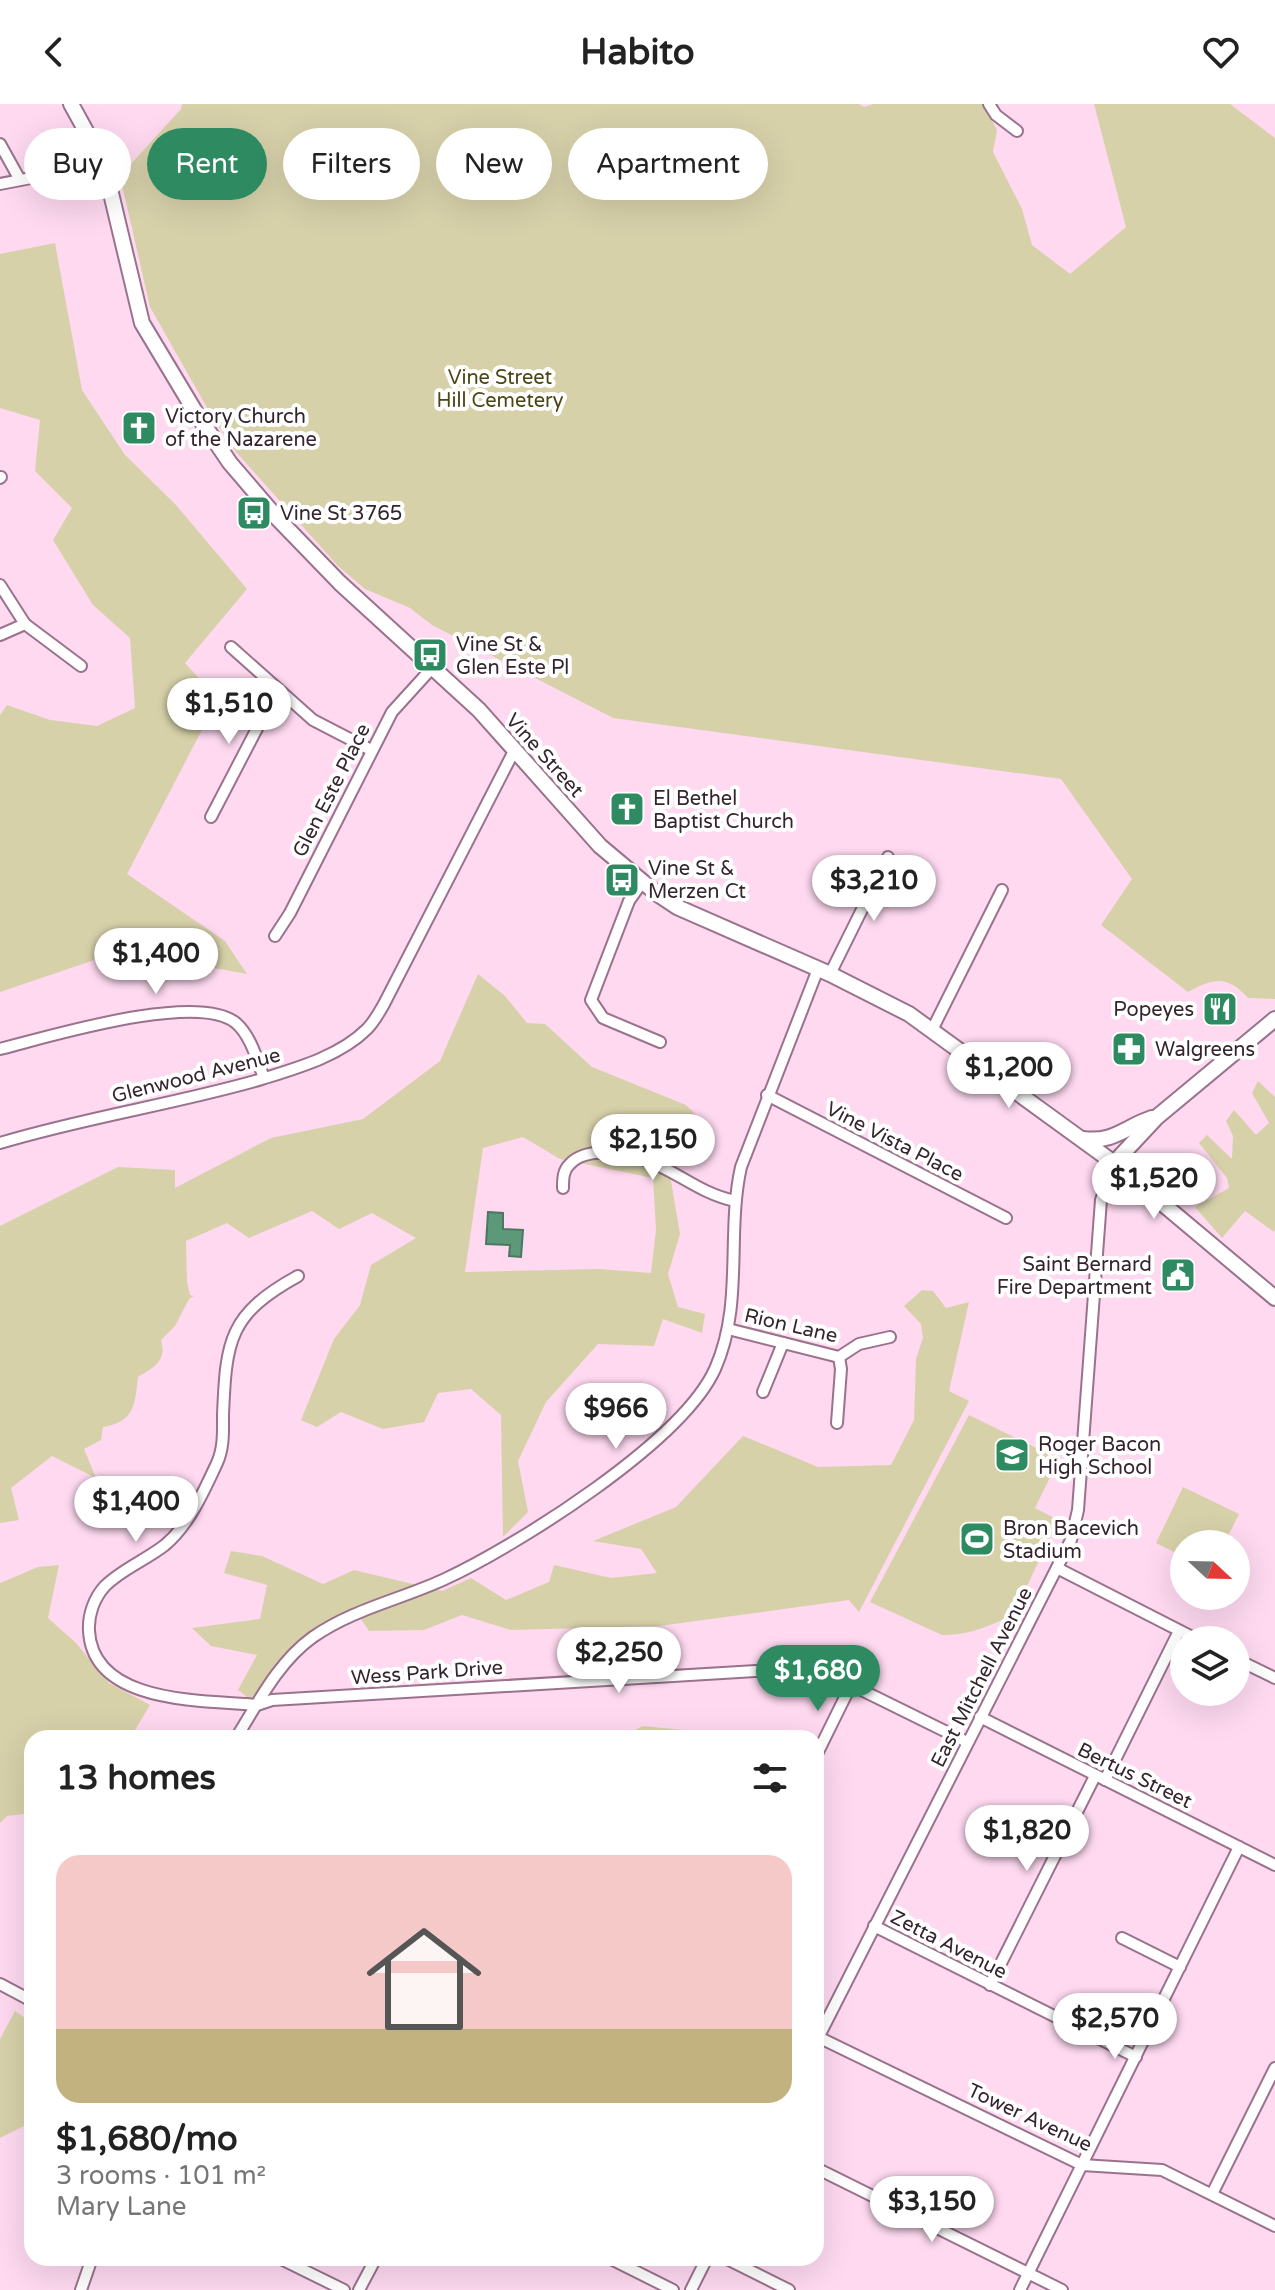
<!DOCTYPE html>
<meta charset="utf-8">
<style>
body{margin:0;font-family:"Varela Round",sans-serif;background:#f2f2f2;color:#222;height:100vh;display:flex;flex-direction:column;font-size:30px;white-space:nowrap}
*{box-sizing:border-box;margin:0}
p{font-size:26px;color:#767676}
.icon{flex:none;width:44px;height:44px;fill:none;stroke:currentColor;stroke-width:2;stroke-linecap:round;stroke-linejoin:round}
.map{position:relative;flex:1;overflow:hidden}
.sheet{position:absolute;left:24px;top:1626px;width:800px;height:536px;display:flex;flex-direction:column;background:#fff;border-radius:24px;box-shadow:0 8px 32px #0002}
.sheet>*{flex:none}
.guide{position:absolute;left:24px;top:24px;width:800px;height:72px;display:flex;gap:16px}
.needle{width:52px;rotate:112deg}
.buttons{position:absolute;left:1170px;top:1426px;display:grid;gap:16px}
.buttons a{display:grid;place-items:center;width:80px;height:80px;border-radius:50%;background:#fff;box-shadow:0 8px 32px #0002;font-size:40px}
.price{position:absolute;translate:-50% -68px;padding:0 18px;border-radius:28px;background:#fff;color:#222;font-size:26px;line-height:52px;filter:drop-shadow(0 2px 4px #0008)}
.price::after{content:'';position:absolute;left:50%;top:48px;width:24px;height:18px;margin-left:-12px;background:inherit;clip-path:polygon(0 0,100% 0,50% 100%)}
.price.current{background:#2d8a61;color:#fff}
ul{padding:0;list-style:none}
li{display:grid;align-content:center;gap:16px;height:424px;padding:0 32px}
li span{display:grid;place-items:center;height:248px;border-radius:24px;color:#555}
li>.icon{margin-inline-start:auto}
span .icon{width:144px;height:144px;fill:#fffc;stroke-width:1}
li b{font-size:34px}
h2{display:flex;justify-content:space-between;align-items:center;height:96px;padding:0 32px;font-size:34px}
.pill{padding:0 28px;border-radius:36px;background:#fff;box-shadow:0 8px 32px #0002;font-size:28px;line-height:72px}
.pill.current{background:#2d8a61;color:#fff}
header{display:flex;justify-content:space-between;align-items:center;height:104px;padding:0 32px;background:#fff;font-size:36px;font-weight:700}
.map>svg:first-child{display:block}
.green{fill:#d7d1aa;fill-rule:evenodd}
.water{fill:#5b9979;stroke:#4f7662;stroke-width:2}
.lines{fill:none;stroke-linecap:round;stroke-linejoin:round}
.minor-casing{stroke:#9a728c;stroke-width:14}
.major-casing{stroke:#9a728c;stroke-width:18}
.minor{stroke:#fff;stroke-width:10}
.major{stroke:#fff;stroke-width:14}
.labels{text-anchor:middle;stroke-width:8;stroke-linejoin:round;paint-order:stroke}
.park-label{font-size:20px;fill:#4c4516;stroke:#fff}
.poi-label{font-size:20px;fill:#34242e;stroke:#fff;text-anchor:start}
.street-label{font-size:20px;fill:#34242e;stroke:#fff}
</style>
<header><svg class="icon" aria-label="back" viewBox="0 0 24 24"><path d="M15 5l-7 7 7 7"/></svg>Habito<svg class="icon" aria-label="heart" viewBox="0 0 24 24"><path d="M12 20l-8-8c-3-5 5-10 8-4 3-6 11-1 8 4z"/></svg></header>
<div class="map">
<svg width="1275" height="2186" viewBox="0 0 1275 2186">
<rect width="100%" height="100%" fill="#fed9f0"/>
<!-- green -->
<g class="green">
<path d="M 182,0 L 859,0 L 864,3 L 873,0 L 983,0 L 997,26 L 993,48 L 1022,105 L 1032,141 L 1070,170 L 1126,123 L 1094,0 L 1230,0 L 1275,34 L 1275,895 L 1248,894 C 1227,871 1214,874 1188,888 L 1101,821 L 1132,775 L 1061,675 L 613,614 L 432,521 L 410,504 L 365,485 L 338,462 L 236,348 L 210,309 L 150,203 L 120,72 L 181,5 Z"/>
<polygon points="55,139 82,286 125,351 175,400 247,485 185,559 218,595 127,770 225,837 247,870 121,847 0,888 0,611 7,601 50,616 97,622 135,604 130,534 93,501 53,436 72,404 35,367 40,316 0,304 0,150"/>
<path d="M 478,870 L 505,892 L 527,919 L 545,920 L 592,963 L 686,1001 L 711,1026 L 702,1044 L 682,1033 L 666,1047 L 680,1130 L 668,1170 L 678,1203 L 705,1210 L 702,1229 L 663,1215 L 654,1242 L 598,1240 L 546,1298 L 518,1357 L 528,1408 L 503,1433 L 501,1311 L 471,1285 L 438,1289 L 424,1318 L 383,1325 L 341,1308 L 317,1323 L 301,1316 L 334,1235 L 360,1201 L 371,1161 L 416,1134 L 372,1109 L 339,1125 L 312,1107 L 249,1134 L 227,1119 L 186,1137 L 187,1178 L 190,1191 L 194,1192 L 189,1195 L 175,1222 L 161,1236 C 167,1258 154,1263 138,1273 C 135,1301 134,1318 103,1323 L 101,1336 L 84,1345 L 96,1374 L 52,1352 L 11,1384 L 19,1416 L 0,1419 L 0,1122 L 118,1063 L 175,1066 L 175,1084 L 271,1034 L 363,1015 L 440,957 ZM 523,1033 L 560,1055 L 653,1074 L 656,1126 L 651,1169 L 600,1165 L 465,1168 L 483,1044 Z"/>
<polygon points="1258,977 1275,993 1275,1126 1274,1128 1245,1107 1222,1134 1195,1103 1229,1084 1227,1074 1199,1039 1207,1031 1232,1055 1233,1032 1226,1017 1234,1006 1256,1031 1269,1019 1252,989"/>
<polygon points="922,1186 933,1187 946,1204 969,1198 949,1287 969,1297 859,1508 849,1496 659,1522 511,1526 462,1511 424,1526 369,1527 357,1509 312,1534 257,1601 238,1586 257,1551 211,1542 192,1524 260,1515 267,1481 224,1469 231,1447 262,1452 323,1480 354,1466 442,1487 471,1474 506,1496 549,1478 554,1461 611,1474 657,1469 641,1445 593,1437 676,1403 743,1332 818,1363 891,1361 914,1316 916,1255 923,1234 921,1220 904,1202"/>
<path d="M 969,1311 L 1059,1355 L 1035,1404 L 1058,1416 L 1014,1510 C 993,1521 967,1532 942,1531 L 870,1498 Z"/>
<polygon points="1183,1383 1239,1410 1224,1440 1184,1440 1184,1453 1156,1439"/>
<polygon points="59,1461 48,1514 76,1539 109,1579 150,1601 130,1634 32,1634 32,1709 7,1712 0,1719 0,1479 38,1463"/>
<polygon points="643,1622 733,1631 734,1634 546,1634 622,1633"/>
<polygon points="15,1907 32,1919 32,2018 0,2034 0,1935"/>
</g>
<!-- water -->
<polygon class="water" points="488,1108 503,1109 503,1125 523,1126 521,1153 509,1152 510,1141 486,1140"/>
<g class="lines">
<defs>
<g id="minor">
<polyline points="989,0 996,11 1017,27"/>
<polyline points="0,40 20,76"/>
<polyline points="0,80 104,60"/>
<polyline points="0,374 1,373"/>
<polyline points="0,481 25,520 81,562"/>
<polyline points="0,531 25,520"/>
<polyline points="231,543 313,616 371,646"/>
<polyline points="211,713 277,586"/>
<polyline points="643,777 629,797 591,896 603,914 660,938"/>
<polyline points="275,832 290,809 392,608 432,564"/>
<polyline points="830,870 888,753"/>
<polyline points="932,926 1002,786"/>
<path d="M 0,945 C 48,933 197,887 236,919 C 251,932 257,956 264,974"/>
<polyline points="767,991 1006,1114"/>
<path d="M 0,1039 C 86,1013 176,1000 262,975 C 297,964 340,952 367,925 C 374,918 379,909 384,900 L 514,647"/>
<path d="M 563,1084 C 563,1075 563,1066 570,1060 C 585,1043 624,1048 643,1055 C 676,1066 698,1089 735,1097"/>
<path d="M 298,1172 C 229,1210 226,1236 223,1311 C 223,1327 224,1344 217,1359 C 204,1387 189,1421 165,1441 C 146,1456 122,1465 105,1482 C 94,1494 88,1511 89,1527 C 93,1601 205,1596 257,1601 L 272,1596 L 807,1564 L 831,1571 L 967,1638"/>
<polyline points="728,1225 839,1253 859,1240 890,1233"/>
<polyline points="763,1288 783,1239"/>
<polyline points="837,1319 841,1265 839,1253"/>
<polyline points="1057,1464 1198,1536"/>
<polyline points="1236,1555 1275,1574"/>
<polyline points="980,1613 1275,1761"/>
<path d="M 236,1634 C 258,1599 278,1558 313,1533 C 353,1505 402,1495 445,1475 C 518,1441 682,1338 715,1265 C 744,1200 726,1130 741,1063 L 818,865"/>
<polyline points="816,1652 851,1581"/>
<polyline points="1105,1676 1179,1527"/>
<polyline points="874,1822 1136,1953"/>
<polyline points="1122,1834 1180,1863"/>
<polyline points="0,1880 32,1897"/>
<polyline points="990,1881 1095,1672"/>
<polyline points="816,1932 1082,2061 1162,2066 1275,2122"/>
<polyline points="816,1938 1071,1436 1078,1406 1101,1096 1114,1059"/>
<polyline points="816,2064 1062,2186"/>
<polyline points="1212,2090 1275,1964"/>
<polyline points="279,2154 344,2186"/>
<polyline points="609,2154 673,2186"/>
<polyline points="725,2154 789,2186"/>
<polyline points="81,2186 92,2154"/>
<polyline points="359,2186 376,2154"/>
<polyline points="691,2186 707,2154"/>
<polyline points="1020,2186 1239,1743"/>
</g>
<g id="major">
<polyline points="71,0 104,60 142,219 196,309 230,359 278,415 340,479 479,606 600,742 656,789 677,803 830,870 909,910 1114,1059 1275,1194"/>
<path d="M 1083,1035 C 1114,1039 1125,1023 1152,1014"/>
<polyline points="1114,1059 1157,1013 1275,915"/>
</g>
</defs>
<!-- minor casing -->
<use href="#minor" class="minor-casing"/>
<!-- major casing -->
<use href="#major" class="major-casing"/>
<!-- minor -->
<use href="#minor" class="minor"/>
<!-- major -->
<use href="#major" class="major"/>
</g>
<!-- icons -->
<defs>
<symbol id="church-square" viewBox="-11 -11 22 22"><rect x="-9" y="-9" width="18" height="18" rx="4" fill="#2d8a61" stroke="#fff"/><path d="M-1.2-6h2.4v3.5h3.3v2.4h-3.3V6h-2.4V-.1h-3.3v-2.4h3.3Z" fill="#fff"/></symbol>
<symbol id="bus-square" viewBox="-11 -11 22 22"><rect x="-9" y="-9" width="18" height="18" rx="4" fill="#2d8a61" stroke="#fff"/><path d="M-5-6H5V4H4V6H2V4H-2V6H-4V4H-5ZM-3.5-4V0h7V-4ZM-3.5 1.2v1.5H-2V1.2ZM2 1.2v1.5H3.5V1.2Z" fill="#fff"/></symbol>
<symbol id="restaurant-square" viewBox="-11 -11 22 22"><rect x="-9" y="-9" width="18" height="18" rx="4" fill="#2d8a61" stroke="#fff"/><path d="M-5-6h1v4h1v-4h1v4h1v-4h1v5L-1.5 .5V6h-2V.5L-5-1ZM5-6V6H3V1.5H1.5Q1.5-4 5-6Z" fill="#fff"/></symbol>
<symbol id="pharmacy-square" viewBox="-11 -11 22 22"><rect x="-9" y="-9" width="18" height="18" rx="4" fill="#2d8a61" stroke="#fff"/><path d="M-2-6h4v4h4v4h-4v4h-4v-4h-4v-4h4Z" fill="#fff"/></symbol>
<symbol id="civic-square" viewBox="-11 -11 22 22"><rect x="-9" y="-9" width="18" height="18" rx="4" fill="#2d8a61" stroke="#fff"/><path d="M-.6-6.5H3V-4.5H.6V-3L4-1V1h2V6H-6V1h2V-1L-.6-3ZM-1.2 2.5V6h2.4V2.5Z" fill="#fff"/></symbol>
<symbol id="school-square" viewBox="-11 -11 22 22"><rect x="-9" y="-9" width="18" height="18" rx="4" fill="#2d8a61" stroke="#fff"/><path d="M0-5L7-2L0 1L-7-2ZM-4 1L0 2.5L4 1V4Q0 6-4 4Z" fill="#fff"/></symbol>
<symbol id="stadium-square" viewBox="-11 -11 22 22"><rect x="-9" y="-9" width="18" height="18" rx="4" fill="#2d8a61" stroke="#fff"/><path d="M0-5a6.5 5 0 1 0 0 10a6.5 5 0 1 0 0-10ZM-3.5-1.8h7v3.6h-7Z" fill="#fff"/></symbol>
</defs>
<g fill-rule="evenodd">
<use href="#church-square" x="119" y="304" width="40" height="40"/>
<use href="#bus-square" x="234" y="389" width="40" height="40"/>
<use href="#bus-square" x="410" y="531" width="40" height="40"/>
<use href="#church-square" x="607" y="685" width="40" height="40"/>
<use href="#bus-square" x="602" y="756" width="40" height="40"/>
<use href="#restaurant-square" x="1200" y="885" width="40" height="40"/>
<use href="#pharmacy-square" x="1109" y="925" width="40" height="40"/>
<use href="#civic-square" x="1158" y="1151" width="40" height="40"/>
<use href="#school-square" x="992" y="1331" width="40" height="40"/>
<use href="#stadium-square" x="957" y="1415" width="40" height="40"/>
</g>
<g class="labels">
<!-- park labels -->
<g class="park-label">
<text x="500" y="280">Vine Street<tspan x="500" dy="23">Hill Cemetery</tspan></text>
</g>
<!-- poi labels -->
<g class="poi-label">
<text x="165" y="319">Victory Church<tspan x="165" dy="23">of the Nazarene</tspan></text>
<text x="280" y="416">Vine St 3765</text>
<text x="456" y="547">Vine St &amp;<tspan x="456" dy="23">Glen Este Pl</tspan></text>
<text x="653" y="701">El Bethel<tspan x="653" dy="23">Baptist Church</tspan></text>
<text x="648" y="771">Vine St &amp;<tspan x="648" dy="23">Merzen Ct</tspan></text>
<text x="1194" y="912" text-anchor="end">Popeyes</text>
<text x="1155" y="952">Walgreens</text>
<text x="1152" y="1167" text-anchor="end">Saint Bernard<tspan x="1152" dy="23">Fire Department</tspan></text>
<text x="1038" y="1347">Roger Bacon<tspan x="1038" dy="23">High School</tspan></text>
<text x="1003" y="1431">Bron Bacevich<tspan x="1003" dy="23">Stadium</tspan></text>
</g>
<!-- street labels -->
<g class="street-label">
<text transform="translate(545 651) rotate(48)" y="7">Vine Street</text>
<text transform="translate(331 686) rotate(-63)" y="7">Glen Este Place</text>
<text transform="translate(196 971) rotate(-14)" y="7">Glenwood Avenue</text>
<text transform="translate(895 1037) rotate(27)" y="7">Vine Vista Place</text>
<text transform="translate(791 1221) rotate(13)" y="7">Rion Lane</text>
<text transform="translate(427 1568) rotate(-4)" y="7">Wess Park Drive</text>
<text transform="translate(981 1573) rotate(-63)" y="7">East Mitchell Avenue</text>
<text transform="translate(1135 1671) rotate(26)" y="7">Bertus Street</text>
<text transform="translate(949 1840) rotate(27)" y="7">Zetta Avenue</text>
<text transform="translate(1030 2013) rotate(25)" y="7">Tower Avenue</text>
</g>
</g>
</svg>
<div class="buttons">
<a><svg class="needle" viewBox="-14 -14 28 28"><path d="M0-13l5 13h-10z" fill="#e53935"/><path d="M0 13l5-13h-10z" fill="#767676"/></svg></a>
<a><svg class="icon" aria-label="layers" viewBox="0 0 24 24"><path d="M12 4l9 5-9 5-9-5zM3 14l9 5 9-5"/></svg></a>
</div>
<b class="price" style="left:229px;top:642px">$1,510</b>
<b class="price" style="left:874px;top:819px">$3,210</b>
<b class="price" style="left:156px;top:892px">$1,400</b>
<b class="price" style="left:1009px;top:1006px">$1,200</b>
<b class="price" style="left:653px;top:1078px">$2,150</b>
<b class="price" style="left:1154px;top:1117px">$1,520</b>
<b class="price" style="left:616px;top:1347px">$966</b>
<b class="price" style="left:136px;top:1440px">$1,400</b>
<b class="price" style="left:619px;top:1591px">$2,250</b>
<b class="price current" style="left:818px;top:1609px">$1,680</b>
<b class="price" style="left:1027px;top:1769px">$1,820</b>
<b class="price" style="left:1115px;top:1957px">$2,570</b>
<b class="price" style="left:932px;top:2140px">$3,150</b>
<div class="guide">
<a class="pill">Buy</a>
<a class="pill current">Rent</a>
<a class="pill">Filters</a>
<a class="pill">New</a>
<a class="pill">Apartment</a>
</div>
<section class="sheet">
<h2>13 homes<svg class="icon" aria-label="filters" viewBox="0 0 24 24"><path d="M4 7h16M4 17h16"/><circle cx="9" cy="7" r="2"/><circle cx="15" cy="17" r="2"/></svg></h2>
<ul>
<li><span style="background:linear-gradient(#f6c9c9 70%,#c2b280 0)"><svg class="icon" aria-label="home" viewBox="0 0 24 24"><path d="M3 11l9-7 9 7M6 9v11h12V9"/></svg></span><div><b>$1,680/mo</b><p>3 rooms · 101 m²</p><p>Mary Lane</p></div></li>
</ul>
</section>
</div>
